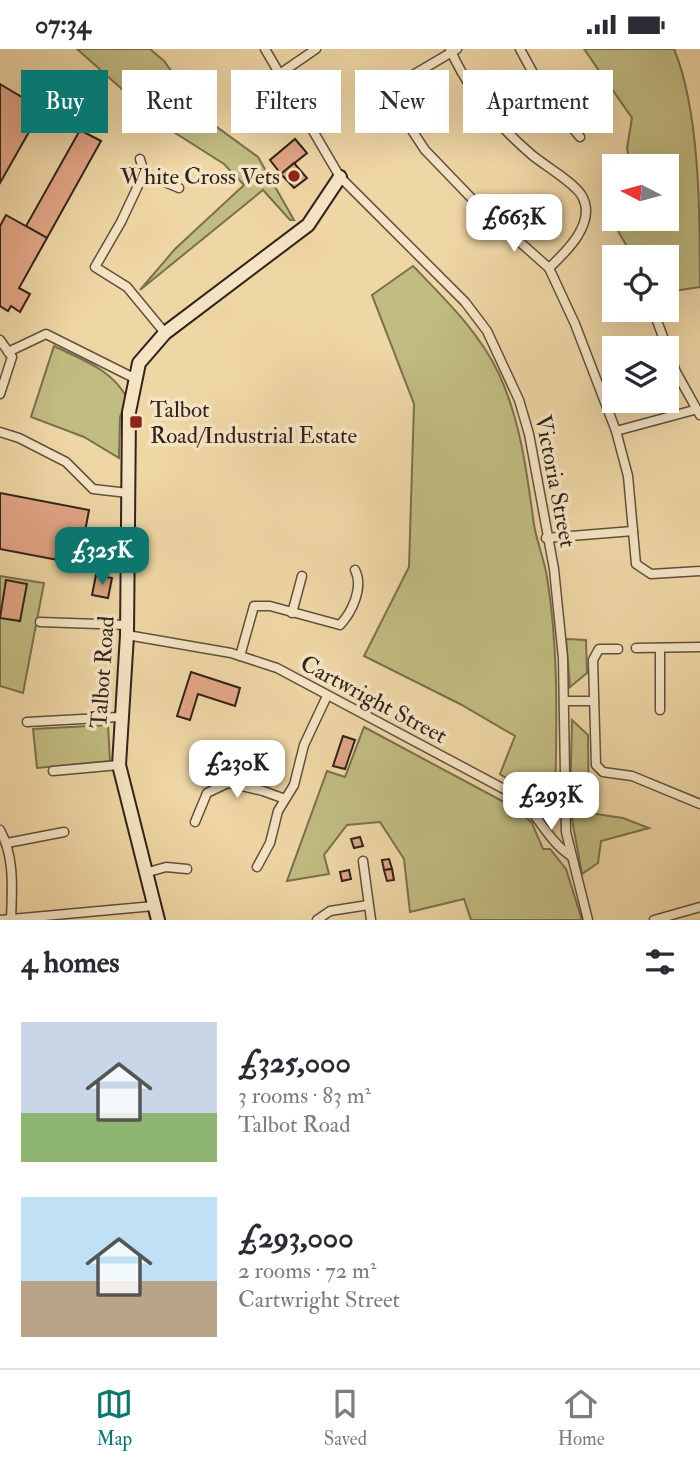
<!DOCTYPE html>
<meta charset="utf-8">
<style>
body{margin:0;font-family:"IM FELL Double Pica",serif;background:#f7f7f7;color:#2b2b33;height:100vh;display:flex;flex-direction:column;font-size:26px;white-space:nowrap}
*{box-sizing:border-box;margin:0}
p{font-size:23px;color:#7c7c81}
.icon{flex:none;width:38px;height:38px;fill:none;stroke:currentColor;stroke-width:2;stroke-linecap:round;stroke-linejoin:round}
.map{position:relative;height:871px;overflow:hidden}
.side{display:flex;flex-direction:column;background:#fff;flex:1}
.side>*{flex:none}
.hud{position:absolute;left:21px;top:21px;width:658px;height:63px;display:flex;gap:14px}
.needle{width:46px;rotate:276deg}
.buttons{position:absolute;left:602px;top:105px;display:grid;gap:14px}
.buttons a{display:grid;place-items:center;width:77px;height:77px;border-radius:0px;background:#fff;box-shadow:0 7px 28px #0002;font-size:35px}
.price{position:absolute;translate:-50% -60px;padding:0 16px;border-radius:14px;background:#fff;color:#222;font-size:23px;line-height:46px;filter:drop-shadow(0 2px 4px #0008)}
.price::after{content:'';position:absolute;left:50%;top:42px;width:21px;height:16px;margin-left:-10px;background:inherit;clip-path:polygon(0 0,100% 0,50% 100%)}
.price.current{background:#0f766e;color:#fff}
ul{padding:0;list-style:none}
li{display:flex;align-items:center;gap:21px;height:175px;padding:0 21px}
li span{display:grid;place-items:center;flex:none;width:196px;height:140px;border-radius:0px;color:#555}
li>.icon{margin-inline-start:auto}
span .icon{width:84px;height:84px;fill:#fffc;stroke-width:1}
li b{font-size:30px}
h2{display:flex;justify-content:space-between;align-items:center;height:84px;padding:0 21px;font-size:30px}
.chip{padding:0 24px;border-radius:0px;background:#fff;box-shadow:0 7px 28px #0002;font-size:24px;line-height:63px}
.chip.current{background:#0f766e;color:#fff}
.status{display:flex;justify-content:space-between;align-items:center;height:49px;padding:0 35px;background:#fff;direction:ltr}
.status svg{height:19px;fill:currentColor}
.tabs{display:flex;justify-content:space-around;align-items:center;height:98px;border-top:2px solid #e1e1e2;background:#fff;font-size:19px;color:#7c7c81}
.tabs a{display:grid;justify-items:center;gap:4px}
.tabs .current{color:#0f766e}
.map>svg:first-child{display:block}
.green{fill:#c1bc81;stroke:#79704e;stroke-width:2}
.building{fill:#e2a585;stroke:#31231b;stroke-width:2}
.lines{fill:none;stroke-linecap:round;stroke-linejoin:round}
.street-casing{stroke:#60503e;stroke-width:11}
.secondary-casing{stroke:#31231b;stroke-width:16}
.street{stroke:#f5e4c4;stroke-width:8}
.secondary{stroke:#f5e4c4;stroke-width:12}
.poi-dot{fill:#8f2418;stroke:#f5e4c4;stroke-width:2.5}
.labels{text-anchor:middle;stroke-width:7;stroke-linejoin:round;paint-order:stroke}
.poi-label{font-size:23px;fill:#31231b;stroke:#f5e4c4;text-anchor:end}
.street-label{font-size:23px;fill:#31231b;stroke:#f5e4c4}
</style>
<div class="status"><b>07:34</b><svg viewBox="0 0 49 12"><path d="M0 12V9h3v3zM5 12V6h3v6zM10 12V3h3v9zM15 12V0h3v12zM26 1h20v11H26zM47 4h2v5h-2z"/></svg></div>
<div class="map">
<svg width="700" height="871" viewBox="0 0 700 871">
<rect width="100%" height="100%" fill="#efd6a5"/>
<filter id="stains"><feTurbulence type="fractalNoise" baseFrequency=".00286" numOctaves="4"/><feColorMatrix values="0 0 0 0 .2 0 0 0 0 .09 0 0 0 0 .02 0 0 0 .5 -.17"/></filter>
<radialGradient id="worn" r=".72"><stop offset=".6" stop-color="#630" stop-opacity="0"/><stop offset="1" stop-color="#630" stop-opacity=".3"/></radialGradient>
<!-- green -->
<g class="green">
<polygon points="77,0 150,0 164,12 206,70 258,108 294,171 290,171 263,141 140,241 175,200 244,136 224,115 161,75"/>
<path d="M 584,0 L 674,0 C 700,62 700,167 700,238 L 667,243 L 667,208 L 633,208 L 611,170 L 614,165 L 614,170 L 667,170 L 667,117 L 630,117 L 627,99 L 632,69 Z"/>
<path d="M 413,217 C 445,250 480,284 499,325 C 521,373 527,425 534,476 C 537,493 544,510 547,528 C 560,607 556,688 555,768 L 541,752 L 500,725 L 515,687 L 460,655 L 364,607 L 409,518 L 414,355 L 372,246 Z"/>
<path d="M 54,297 C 82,311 112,320 127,349 L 120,368 L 119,409 L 84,388 L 31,368 Z"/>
<polygon points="0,527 44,534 23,644 0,637"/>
<polygon points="566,590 586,591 587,624 570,638"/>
<polygon points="572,671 588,686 589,764 623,769 649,779 601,792 598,814 582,825 570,759"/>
<polygon points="108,676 110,712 37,719 33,680"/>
<polygon points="364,678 517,760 532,774 543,800 550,800 566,820 582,871 471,871 464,850 410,863 404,810 380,773 347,776 324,806 329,825 287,832 327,722 345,728"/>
</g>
<!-- building -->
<g class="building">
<polygon points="0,35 42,60 0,134"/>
<polygon points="80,81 101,92 47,189 26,177"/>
<polygon points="295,90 307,104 281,125 270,111"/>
<polygon points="294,114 307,129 294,139 281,125"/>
<polygon points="6,166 47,189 19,239 30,245 20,263 11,257 8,262 0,257 0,177"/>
<polygon points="0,444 89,461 79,515 0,500"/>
<polygon points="96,526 112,529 108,549 92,546"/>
<polygon points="6,531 27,535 20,572 0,569"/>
<polygon points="191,623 240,639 235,657 198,645 190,671 177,667"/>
<polygon points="343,687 355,691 345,720 333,717"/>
<polygon points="360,788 363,797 354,799 351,790"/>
<polygon points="389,810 392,820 384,821 382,811"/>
<polygon points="392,820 394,831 387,832 384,821"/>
<polygon points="349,821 351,830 342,832 340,823"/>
</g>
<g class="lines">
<defs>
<g id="street">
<polyline points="265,0 340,128 465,253 487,282 519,351 529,385 554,520 563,609 566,783 588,871"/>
<path d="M 450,0 C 468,41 498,77 532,106 C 544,116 575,134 582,147 C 597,174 566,203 549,219"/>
<polyline points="457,0 396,36 394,54 425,101 477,155 549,219 575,275 616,382 628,427 636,515 651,525 700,522"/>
<polyline points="520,0 544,44 580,88"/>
<polyline points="278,26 316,0"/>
<polyline points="140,110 144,124 179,139"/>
<polyline points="144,124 121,173 95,218 127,238 165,284"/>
<polyline points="653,261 676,323 700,366"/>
<polyline points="0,291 12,308 0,345"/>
<polyline points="8,303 46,285 136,330"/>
<polyline points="616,382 694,361"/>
<polyline points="0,383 19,389 66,413 93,440 128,444"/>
<polyline points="546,489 633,482"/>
<polyline points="292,564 302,527"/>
<polyline points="40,573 127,576"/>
<path d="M 127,586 L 231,604 L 277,619 L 519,748 C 538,766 549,793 571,807"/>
<polyline points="636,599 700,598"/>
<polyline points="618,600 599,600 593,611 596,716 603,723 632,727 700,755"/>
<path d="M 240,607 L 254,557 L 270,557 L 340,576 C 352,563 364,538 355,521"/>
<polyline points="565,652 594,652"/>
<polyline points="660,661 660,599"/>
<polyline points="27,673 119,668"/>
<polyline points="53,722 119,716"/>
<polyline points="195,773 207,744 228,734 263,742 285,750"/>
<path d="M 0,781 C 15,809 12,840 11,871"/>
<polyline points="7,794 64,783"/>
<polyline points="363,812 371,871"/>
<polyline points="257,818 270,794 278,762 294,736 304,696 327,647"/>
<polyline points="145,824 166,818 187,820"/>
<polyline points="0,871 154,857"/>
<polyline points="317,871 330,862 368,856"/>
<polyline points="654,871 700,858"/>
</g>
<polyline id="secondary" points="158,871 119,716 127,586 129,363 139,314 165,284 308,176 340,128"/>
</defs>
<!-- street casing -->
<use href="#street" class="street-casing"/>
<!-- secondary casing -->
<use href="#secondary" class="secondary-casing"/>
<!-- street -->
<use href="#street" class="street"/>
<!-- secondary -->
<use href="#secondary" class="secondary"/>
</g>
<!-- markers -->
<g class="poi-dot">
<circle cx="294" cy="127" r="7"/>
<rect x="129" y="366" width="14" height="14" rx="3.5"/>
</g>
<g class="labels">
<!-- poi labels -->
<g class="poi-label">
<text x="280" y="135">White Cross Vets</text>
<text x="150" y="368" text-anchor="start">Talbot<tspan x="150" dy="26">Road/Industrial Estate</tspan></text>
</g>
<!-- street labels -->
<g class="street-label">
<text transform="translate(556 432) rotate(79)" y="8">Victoria Street</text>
<text transform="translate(102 623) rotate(-86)" y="8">Talbot Road</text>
<text transform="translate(374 650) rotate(28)" y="8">Cartwright Street</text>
</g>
</g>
<rect width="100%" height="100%" filter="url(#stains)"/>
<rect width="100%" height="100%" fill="url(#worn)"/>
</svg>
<div class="buttons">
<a><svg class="needle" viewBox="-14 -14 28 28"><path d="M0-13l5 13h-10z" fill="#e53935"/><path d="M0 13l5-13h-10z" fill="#7c7c81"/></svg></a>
<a><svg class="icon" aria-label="locate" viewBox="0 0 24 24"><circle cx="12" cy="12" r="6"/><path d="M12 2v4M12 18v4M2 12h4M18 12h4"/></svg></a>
<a><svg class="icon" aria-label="layers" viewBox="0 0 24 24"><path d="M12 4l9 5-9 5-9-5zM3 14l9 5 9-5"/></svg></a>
</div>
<b class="price" style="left:514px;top:205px">£663K</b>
<b class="price current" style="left:102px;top:538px">£325K</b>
<b class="price" style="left:237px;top:751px">£230K</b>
<b class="price" style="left:551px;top:783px">£293K</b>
<div class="hud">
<a class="chip current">Buy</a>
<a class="chip">Rent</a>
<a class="chip">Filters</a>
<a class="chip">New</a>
<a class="chip">Apartment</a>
</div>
</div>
<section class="side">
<h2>4 homes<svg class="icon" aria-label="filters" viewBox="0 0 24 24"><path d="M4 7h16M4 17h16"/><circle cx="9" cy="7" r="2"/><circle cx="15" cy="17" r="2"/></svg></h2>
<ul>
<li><span style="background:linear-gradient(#c9d6e8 65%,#8fb573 0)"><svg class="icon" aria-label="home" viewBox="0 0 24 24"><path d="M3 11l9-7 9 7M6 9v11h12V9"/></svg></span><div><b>£325,000</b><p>3 rooms · 83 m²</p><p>Talbot Road</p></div></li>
<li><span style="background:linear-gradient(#bfe0f5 60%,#b9a48a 0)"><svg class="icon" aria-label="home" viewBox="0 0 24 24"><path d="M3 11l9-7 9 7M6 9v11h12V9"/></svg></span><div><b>£293,000</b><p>2 rooms · 72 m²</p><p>Cartwright Street</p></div></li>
</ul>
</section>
<nav class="tabs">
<a class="current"><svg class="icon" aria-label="map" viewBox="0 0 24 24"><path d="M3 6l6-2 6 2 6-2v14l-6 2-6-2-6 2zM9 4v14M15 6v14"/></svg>Map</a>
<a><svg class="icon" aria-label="saved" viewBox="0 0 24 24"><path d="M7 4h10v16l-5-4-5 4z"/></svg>Saved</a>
<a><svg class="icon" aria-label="home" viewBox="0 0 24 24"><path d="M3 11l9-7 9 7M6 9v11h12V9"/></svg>Home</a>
</nav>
